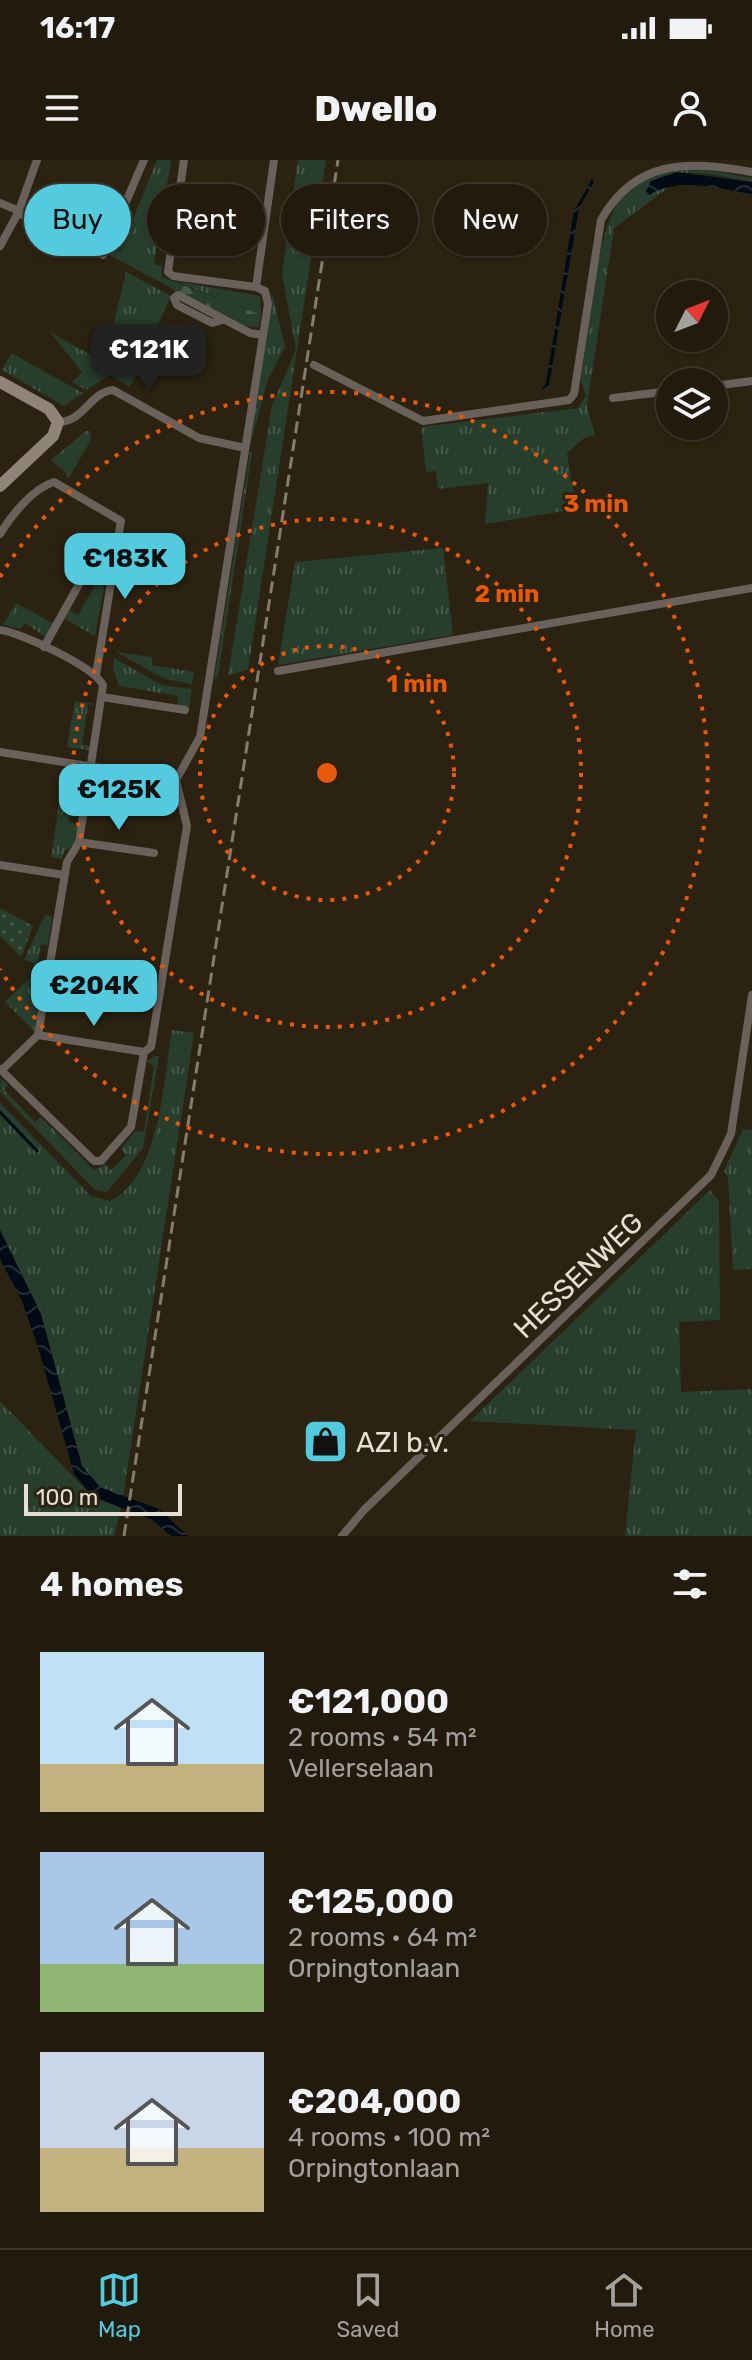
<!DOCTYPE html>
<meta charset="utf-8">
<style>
body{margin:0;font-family:Rubik,sans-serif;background:#292316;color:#f1f3f6;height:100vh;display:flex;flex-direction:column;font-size:30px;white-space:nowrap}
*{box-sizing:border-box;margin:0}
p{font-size:26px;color:#a2a19d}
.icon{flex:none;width:44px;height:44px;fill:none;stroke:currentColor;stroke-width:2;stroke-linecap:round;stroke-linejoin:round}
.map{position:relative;height:1376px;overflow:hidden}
.drawer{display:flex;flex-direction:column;background:#211a0d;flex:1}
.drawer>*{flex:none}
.hud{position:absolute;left:24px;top:24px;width:704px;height:72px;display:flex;gap:16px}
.needle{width:52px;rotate:48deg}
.controls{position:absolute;left:656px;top:120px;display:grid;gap:16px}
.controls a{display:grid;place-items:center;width:72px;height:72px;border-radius:50%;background:#211a0d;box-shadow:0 2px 6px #0004,0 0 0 2px #3e382e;font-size:40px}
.scale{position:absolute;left:24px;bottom:20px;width:158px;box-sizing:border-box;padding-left:8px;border:4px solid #e6dfd4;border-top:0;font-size:22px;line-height:28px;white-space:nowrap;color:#e6dfd4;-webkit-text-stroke:6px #2c2211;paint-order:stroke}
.price{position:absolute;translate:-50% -68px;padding:0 18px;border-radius:16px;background:#54cade;color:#111;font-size:26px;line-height:52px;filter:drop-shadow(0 2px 4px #0008)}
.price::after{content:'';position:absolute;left:50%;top:48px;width:24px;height:18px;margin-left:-12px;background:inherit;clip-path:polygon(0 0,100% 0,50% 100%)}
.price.on{background:#222;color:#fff}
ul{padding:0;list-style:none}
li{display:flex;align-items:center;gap:24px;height:200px;padding:0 40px}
li span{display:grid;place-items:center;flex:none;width:224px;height:160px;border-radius:0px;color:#555}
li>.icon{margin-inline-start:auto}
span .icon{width:96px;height:96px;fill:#fffc;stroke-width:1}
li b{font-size:34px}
h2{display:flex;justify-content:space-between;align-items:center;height:96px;padding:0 40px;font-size:34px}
.tag{padding:0 28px;border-radius:36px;background:#211a0d;box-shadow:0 2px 6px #0004,0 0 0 2px #3e382e;font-size:28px;line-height:72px}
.tag.on{background:#54cade;color:#111}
.status{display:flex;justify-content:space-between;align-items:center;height:56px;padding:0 40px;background:#211a0d;direction:ltr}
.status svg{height:22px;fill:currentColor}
header{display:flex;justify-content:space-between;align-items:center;height:104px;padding:0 40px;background:#211a0d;font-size:36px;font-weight:800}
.tabs{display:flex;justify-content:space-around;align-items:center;height:112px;border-top:2px solid #3e382e;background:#211a0d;font-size:22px;color:#a2a19d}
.tabs a{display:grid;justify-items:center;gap:4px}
.tabs .on{color:#54cade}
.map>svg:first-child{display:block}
.grass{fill:url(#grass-tufts)}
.forest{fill:url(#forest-firs)}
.park{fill:url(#park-dots)}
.water{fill:url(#water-waves)}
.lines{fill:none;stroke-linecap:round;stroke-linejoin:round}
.stream{stroke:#000b15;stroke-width:3}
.street{stroke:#69615a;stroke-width:8}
.secondary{stroke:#908379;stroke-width:12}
.rail{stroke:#847c6d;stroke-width:3;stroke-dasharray:12 6;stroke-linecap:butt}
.ring{fill:none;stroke:#e8590c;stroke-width:4;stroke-dasharray:4 8}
.labels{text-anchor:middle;stroke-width:6;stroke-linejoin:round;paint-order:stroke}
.street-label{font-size:28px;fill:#e6dfd4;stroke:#2c2211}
.poi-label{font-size:28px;fill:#e6dfd4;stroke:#2c2211;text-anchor:start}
.centre{fill:#e8590c;stroke:#2c2211;stroke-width:4}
.ring-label{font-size:24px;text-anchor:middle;font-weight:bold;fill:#e8590c;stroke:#2c2211;stroke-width:6;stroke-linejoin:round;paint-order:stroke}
</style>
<div class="status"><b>16:17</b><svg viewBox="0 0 49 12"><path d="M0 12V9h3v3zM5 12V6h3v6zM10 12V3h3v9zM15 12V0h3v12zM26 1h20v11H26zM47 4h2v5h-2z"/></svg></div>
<header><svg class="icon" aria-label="menu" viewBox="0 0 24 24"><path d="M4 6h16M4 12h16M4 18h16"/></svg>Dwello<svg class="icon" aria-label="person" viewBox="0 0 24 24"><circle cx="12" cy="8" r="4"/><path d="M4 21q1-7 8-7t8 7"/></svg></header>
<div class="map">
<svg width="752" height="1376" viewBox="0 0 752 1376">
<defs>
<pattern id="grass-tufts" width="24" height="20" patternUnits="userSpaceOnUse" patternTransform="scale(2)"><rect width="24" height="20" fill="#273e2c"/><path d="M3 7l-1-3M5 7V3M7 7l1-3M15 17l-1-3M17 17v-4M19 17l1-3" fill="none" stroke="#46594a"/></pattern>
<pattern id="forest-firs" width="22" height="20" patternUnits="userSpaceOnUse" patternTransform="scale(2)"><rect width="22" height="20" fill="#273e2c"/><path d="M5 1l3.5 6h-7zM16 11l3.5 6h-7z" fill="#46594a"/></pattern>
<pattern id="park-dots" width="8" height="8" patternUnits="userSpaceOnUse" patternTransform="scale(2)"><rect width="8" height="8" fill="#273e2c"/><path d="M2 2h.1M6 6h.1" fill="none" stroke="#46594a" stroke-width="1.8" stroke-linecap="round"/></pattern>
<pattern id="water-waves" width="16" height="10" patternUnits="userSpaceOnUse" patternTransform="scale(2)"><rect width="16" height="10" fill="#000b15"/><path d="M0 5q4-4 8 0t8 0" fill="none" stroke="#252e36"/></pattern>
</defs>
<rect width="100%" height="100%" fill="#2c2211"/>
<!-- grass -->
<g class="grass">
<polygon points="157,0 171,0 154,104 162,106 162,123 110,95 113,88 120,91"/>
<polygon points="298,0 326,0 248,510 228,515 272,246 296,189 282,114"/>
<path d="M 695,8 L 752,18 L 752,22 C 717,16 681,4 648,23 L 659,29 L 672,25 L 614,68 L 587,246 L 595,275 L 584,278 L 567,293 L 576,349 L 485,364 L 488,323 L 438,329 L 436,311 L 426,312 L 421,267 L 578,248 L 586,236 L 581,221 C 588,176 595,61 627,31 C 646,13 670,10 695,8 Z"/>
<polygon points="126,112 171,136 130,227 110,215 86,230 72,222 82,212 50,172 96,198 101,189 107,191"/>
<polygon points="175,121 260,136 261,155"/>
<polygon points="272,132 285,187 268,219 250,286"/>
<polygon points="11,193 83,233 64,246 2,210"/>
<polygon points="86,271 90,271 91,280 68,319 65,312 51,300"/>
<polygon points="250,292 252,293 218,516 214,520"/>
<polygon points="443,388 453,475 278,505 295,402"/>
<polygon points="102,394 109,399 95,476 65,459 69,450 78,455 98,420 89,414"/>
<polygon points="16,443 54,464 47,478 25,463 21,469 3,465"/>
<polygon points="116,492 152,497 152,505 194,512 192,524 165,519"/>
<polygon points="114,498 162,525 192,529 189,547 177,545 178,536 119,526 113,508"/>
<polygon points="75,541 96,544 88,545 82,584 89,586 89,590 67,587"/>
<polygon points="63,618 83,620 83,624 75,623 69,662 77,664 74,684 64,692 62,699 51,697"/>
<polygon points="45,755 52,756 48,785 41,784 37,804 24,800"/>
<polygon points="32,816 42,826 34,871 5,842"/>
<path d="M 172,870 L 194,873 L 123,1338 L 100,1327 L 82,1306 L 41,1154 L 0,1070 L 0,943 L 91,1036 L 110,1041 C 161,1016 163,920 172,870 Z"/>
<polygon points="155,896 159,896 143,988 107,1032 95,1030 0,932 1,918 8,925 4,930 35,962 41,957 94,1010 106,1004 111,1010 126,995 121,989 135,971 144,972 154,906 146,902"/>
<polygon points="743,969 752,970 752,1109 733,1110 728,1017 724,1011"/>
<polygon points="710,1030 719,1041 720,1160 679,1162 681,1232 752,1229 752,1376 625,1376 636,1270 470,1261"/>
<polygon points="0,1241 93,1337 121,1347 114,1376 0,1376"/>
</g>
<!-- forest -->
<path class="forest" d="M 162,117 L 261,155 L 259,167 C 233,169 186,136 162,123 Z"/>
<!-- park -->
<polygon class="park" points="0,748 33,766 21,797 0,776"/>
<!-- water -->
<g class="water">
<path d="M 677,12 L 752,22 L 752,34 C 717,29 681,16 649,35 L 646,31 L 651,21 Z"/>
<polygon points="592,19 594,22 579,48 549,225 540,233 546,223 574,51"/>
<polygon points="0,1070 41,1154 82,1306 100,1327 159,1349 188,1376 171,1376 151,1359 93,1337 74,1314 38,1187 22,1141 0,1099"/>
</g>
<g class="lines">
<!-- stream -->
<polyline class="stream" points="0,952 37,991"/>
<!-- street -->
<g class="street">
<polyline points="184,0 168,112 173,116 256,127"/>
<polyline points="0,43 17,50"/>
<polyline points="18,53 103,95 144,0"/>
<polyline points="0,86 18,53 37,0"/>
<polyline points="223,160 212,163 177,145 174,138 178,135 250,173 263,175"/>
<path d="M 314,205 L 423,261 L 569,240 L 574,234 L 601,60 C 635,0 686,0 752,12"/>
<polyline points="714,226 752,221"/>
<polyline points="613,238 670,231"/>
<path d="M 58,262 C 84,262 90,232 113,230 L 199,278 L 245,288"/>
<path d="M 0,374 C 11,356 33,328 54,322 L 121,361 L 96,515"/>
<path d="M 0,470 C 22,473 93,506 103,525 L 79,682 L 67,702 L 38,875 L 3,909"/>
<polyline points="44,487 97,392 101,389 116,392"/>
<polyline points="278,511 752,428"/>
<polyline points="102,537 185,550"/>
<polyline points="0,592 176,620"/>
<polyline points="79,682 154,693"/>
<polyline points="0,705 64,715"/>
<polyline points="38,875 144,892"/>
<polyline points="0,909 94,1001 101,1001 131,967 144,892 151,887 187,666 176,620 200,577 268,144 265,131 256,127 274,0"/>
<polyline points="342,1376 364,1350 711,1015 731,974 752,835"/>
</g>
<!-- secondary -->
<polyline class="secondary" points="0,222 49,249 58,262 53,276 0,326"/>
<!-- rail -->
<polyline class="rail" points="124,1376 338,0"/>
</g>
<!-- distance rings -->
<g class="ring">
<circle cx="327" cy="613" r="127"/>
<circle cx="327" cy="613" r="254"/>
<path d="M0 417A381 381 0 1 1 0 809"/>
</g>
<!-- icons -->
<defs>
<symbol id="shop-square" viewBox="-11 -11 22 22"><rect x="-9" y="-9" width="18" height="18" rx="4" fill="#54cade" stroke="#2c2211"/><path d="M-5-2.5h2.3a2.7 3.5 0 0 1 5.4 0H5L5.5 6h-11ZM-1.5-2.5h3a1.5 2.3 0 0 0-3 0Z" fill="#111"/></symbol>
</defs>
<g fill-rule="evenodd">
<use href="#shop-square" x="300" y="1256" width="51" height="51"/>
</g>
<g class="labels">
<!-- street labels -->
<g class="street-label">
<text transform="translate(578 1115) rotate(-44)" y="10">HESSENWEG</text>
</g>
<!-- poi labels -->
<g class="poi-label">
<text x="356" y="1292">AZI b.v.</text>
</g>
</g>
<circle cx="327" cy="613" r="12" class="centre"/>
<g class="ring-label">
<text x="596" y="352">3 min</text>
<text x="507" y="442">2 min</text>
<text x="417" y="532">1 min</text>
</g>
</svg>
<div class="controls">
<a><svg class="needle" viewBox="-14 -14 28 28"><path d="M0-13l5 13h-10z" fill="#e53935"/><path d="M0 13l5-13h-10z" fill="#a2a19d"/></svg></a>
<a><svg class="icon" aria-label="layers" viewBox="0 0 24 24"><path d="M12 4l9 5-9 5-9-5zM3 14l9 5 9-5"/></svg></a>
</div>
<div class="scale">100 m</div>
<b class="price on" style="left:149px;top:232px">€121K</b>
<b class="price" style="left:125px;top:441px">€183K</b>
<b class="price" style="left:119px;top:672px">€125K</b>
<b class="price" style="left:94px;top:868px">€204K</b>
<div class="hud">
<a class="tag on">Buy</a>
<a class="tag">Rent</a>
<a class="tag">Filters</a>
<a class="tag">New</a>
</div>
</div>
<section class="drawer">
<h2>4 homes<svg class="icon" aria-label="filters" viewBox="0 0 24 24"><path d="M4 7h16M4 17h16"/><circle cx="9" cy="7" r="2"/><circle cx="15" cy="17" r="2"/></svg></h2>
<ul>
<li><span style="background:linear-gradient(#bfe0f5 70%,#c2b280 0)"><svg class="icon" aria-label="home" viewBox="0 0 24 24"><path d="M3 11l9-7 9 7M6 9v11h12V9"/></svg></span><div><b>€121,000</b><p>2 rooms · 54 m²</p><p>Vellerselaan</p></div></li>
<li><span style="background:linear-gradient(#a9c7e8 70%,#8fb573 0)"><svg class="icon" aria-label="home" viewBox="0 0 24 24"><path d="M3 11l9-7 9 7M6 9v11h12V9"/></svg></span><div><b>€125,000</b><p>2 rooms · 64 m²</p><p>Orpingtonlaan</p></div></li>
<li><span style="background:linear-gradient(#c9d6e8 60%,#c2b280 0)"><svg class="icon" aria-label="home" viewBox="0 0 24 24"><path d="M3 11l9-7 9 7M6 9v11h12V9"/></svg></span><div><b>€204,000</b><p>4 rooms · 100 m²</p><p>Orpingtonlaan</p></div></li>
</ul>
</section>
<nav class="tabs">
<a class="on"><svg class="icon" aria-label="map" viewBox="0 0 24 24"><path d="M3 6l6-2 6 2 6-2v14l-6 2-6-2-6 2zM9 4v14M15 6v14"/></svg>Map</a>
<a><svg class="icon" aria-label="saved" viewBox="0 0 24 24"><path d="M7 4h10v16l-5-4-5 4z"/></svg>Saved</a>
<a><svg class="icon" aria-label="home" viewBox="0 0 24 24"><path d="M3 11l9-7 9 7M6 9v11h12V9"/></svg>Home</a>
</nav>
